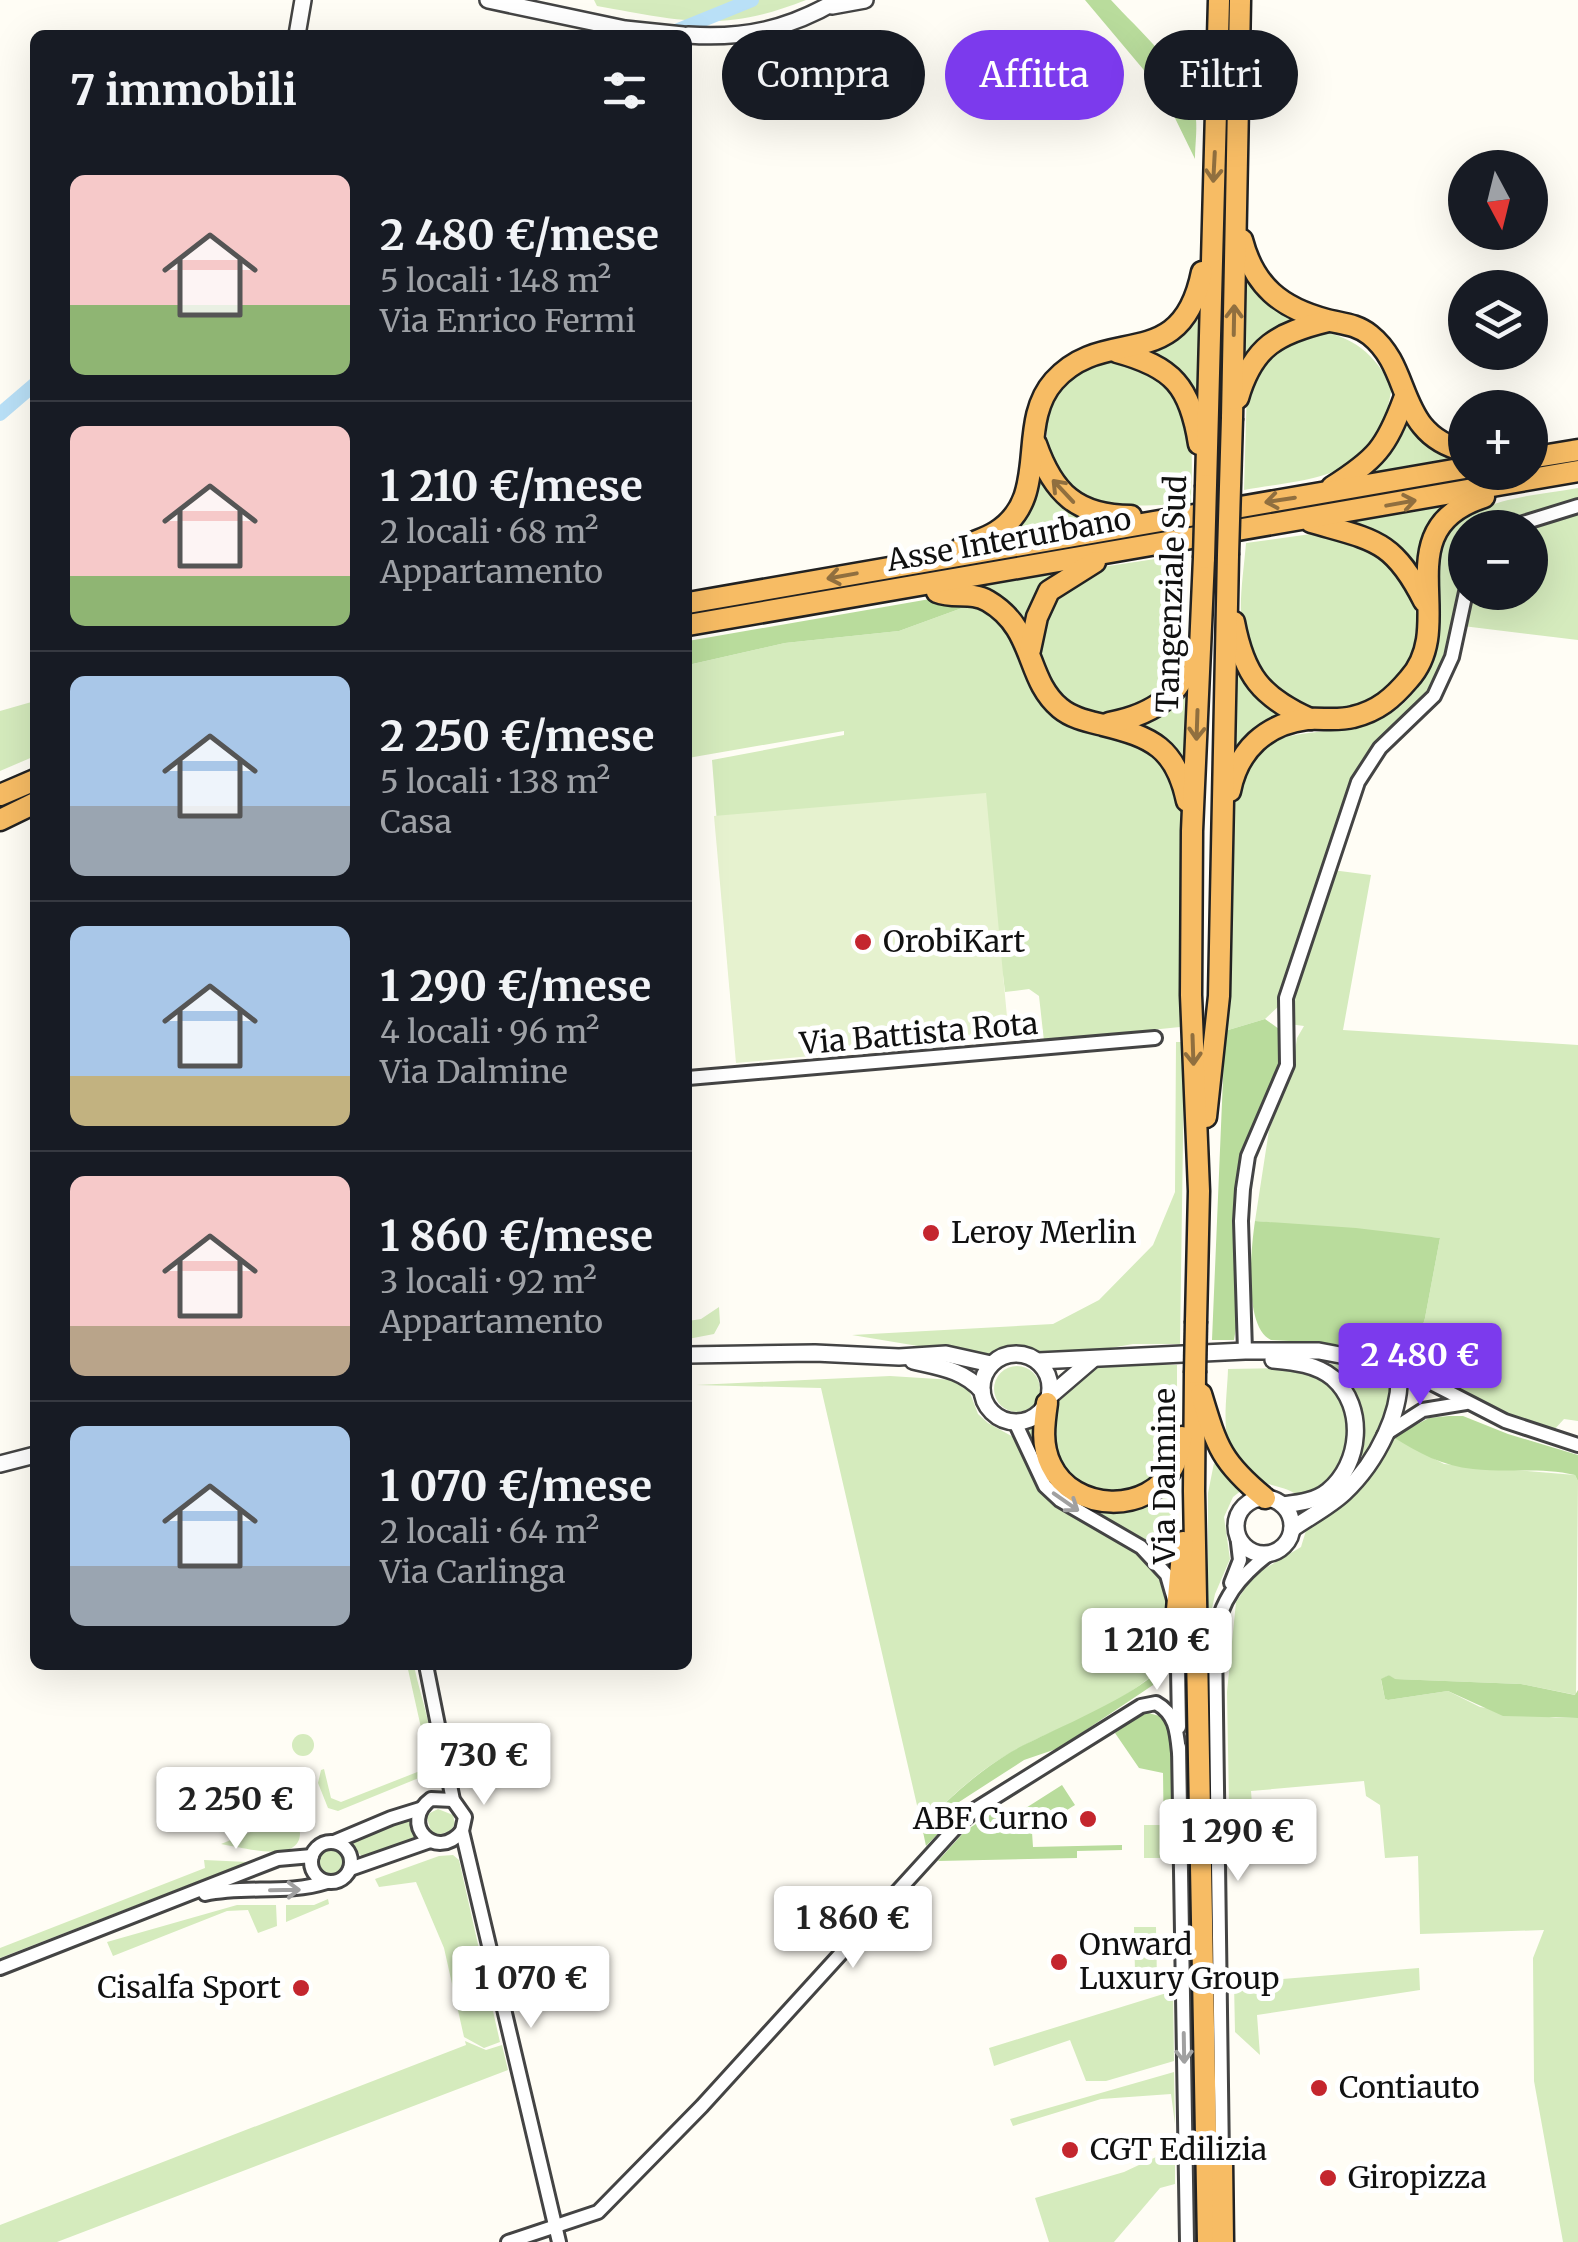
<!DOCTYPE html>
<html lang="it">
<meta charset="utf-8">
<style>
body{margin:0;font-family:Merriweather,serif;background:#20242c;color:#f1f3f6;height:100vh;display:flex;flex-direction:column;font-size:38px;white-space:nowrap}
*{box-sizing:border-box;margin:0}
p{font-size:32px;color:#9ea1a6}
.icon{flex:none;width:55px;height:55px;fill:none;stroke:currentColor;stroke-width:2;stroke-linecap:round;stroke-linejoin:round}
.map{position:relative;flex:1;overflow:hidden}
.drawer{position:absolute;left:30px;top:30px;width:662px;height:1640px;display:flex;flex-direction:column;background:#171b24;border-radius:15px;box-shadow:0 10px 40px #0002}
.drawer>*{flex:none}
.guide{position:absolute;left:722px;top:30px;width:705px;height:90px;display:flex;gap:20px}
.needle{width:65px;rotate:173deg}
.tools{position:absolute;left:1448px;top:150px;display:grid;gap:20px}
.tools a{display:grid;place-items:center;width:100px;height:100px;border-radius:50%;background:#171b24;box-shadow:0 10px 40px #0002;font-size:50px}
.price{position:absolute;translate:-50% -85px;padding:0 22px;border-radius:10px;background:#fff;color:#222;font-size:32px;line-height:65px;filter:drop-shadow(0 2px 5px #0008)}
.price::after{content:'';position:absolute;left:50%;top:60px;width:30px;height:22px;margin-left:-15px;background:inherit;clip-path:polygon(0 0,100% 0,50% 100%)}
.price.selected{background:#7c3aed;color:#fff}
ul{padding:0;list-style:none}
li{display:flex;align-items:center;gap:30px;height:250px;padding:0 40px}
li+li{border-top:2px solid #363941}
li span{display:grid;place-items:center;flex:none;width:280px;height:200px;border-radius:15px;color:#555}
li>.icon{margin-inline-start:auto}
span .icon{width:120px;height:120px;fill:#fffc;stroke-width:1}
li b{font-size:42px}
h2{display:flex;justify-content:space-between;align-items:center;height:120px;padding:0 40px;font-size:42px}
.tag{padding:0 35px;border-radius:45px;background:#171b24;box-shadow:0 10px 40px #0002;font-size:35px;line-height:90px}
.tag.selected{background:#7c3aed;color:#fff}
.map>svg:first-child{display:block}
.green{fill:#d5ebbd}
.forest{fill:#b9dc9c}
.pitch{fill:#e6f2cf}
.lines{fill:none;stroke-linecap:round;stroke-linejoin:round}
.canal{stroke:#b9e0f7;stroke-width:14}
.minor-casing{stroke:#444;stroke-width:18}
.tertiary-casing{stroke:#444;stroke-width:20}
.trunk-casing{stroke:#222;stroke-width:25}
.minor{stroke:#fff;stroke-width:12}
.tertiary{stroke:#fff;stroke-width:15}
.trunk{stroke:#f7bc64;stroke-width:20}
.trunk-bridge-casing{stroke:#222;stroke-width:25;stroke-linecap:butt}
.trunk-bridge{stroke:#f7bc64;stroke-width:20}
.oneway{stroke:#906f3f}
.oneway2{stroke:#a0a0a0}
.poi-dot{fill:#c4262e;stroke:#fff;stroke-width:4}
.labels{text-anchor:middle;stroke-width:10;stroke-linejoin:round;paint-order:stroke}
.street-label{font-size:30px;fill:#111;stroke:#fff}
.poi-label{font-size:30px;fill:#111;stroke:#fff;text-anchor:start}
</style>
<div class="map">
<svg width="1578" height="2242" viewBox="0 0 1578 2242">
<rect width="100%" height="100%" fill="#fffdf5"/>
<!-- green -->
<g class="green">
<path d="M 594,0 L 806,0 C 723,33 682,21 597,6 Z"/>
<path d="M 1243,270 C 1255,296 1272,311 1301,317 C 1272,325 1254,340 1240,366 Z"/>
<path d="M 1203,300 L 1199,399 L 1190,387 L 1137,351 C 1175,341 1187,338 1203,300 Z"/>
<path d="M 1314,331 C 1352,334 1376,355 1392,388 C 1388,405 1385,426 1375,441 C 1348,481 1286,482 1244,490 L 1247,386 L 1265,354 Z"/>
<path d="M 1111,357 C 1127,364 1147,370 1162,379 C 1198,404 1192,466 1191,504 C 1160,504 1118,510 1089,498 C 1046,480 1033,420 1064,386 C 1077,372 1095,365 1111,357 Z"/>
<polygon points="1405,412 1465,457 1357,476"/>
<polygon points="1037,465 1108,522 995,542"/>
<path d="M 1578,488 L 1578,503 L 1501,527 L 1465,528 L 1465,584 L 1449,657 L 1431,694 L 1377,746 L 1280,1005 L 1265,1019 L 1225,1031 L 1234,804 C 1251,685 1368,773 1421,681 C 1438,652 1437,575 1441,538 C 1484,496 1521,498 1578,488 Z"/>
<path d="M 1461,501 L 1422,582 C 1405,546 1380,532 1343,521 Z"/>
<polygon points="1578,508 1578,640 1463,626 1469,593 1530,592 1530,528 1512,527"/>
<path d="M 1318,533 C 1358,539 1385,547 1406,585 C 1453,671 1338,754 1269,681 C 1265,677 1257,671 1253,665 C 1233,628 1243,582 1246,543 Z"/>
<polygon points="1188,554 1182,660 1165,693 1117,714 1085,711 1070,704 1055,691 1039,658 1038,639 1055,597 1102,567"/>
<polygon points="1057,574 1027,627 975,586"/>
<polygon points="973,604 1007,626 1035,693 1052,714 1078,731 1129,739 1162,759 1181,800 1180,1027 1044,1041 1039,996 1029,989 1005,992 1003,975 731,1001 712,760 844,735 844,731 688,758 688,665 785,643 899,631"/>
<polygon points="1234,663 1291,715 1232,759"/>
<polygon points="1189,686 1189,770 1124,727"/>
<polygon points="35,701 35,756 0,771 0,711"/>
<polygon points="1332,870 1371,875 1343,1030 1578,1045 1578,1421 1564,1419 1553,1431 1503,1413 1411,1364 1425,1318 1440,1238 1255,1221 1269,1130 1292,1071 1297,1038 1304,1026 1289,1024 1290,999"/>
<polygon points="1176,1042 1181,1042 1184,1070 1180,1344 1133,1344 1050,1359 1027,1349 1008,1348 984,1357 852,1335 1053,1324 1099,1300 1153,1245 1175,1192"/>
<polygon points="719,1307 720,1323 714,1334 688,1339 688,1321 701,1319"/>
<polygon points="1313,1361 1345,1366 1391,1380 1390,1404 1364,1458 1359,1451 1360,1421"/>
<path d="M 1177,1365 L 1177,1445 L 1168,1469 L 1128,1496 L 1077,1488 C 1070,1477 1053,1461 1051,1449 C 1044,1417 1064,1374 1098,1367 C 1122,1362 1152,1365 1177,1365 Z"/>
<circle cx="1017" cy="1389" r="23"/>
<path d="M 1293,1368 C 1303,1371 1313,1374 1322,1380 C 1371,1416 1351,1478 1299,1496 C 1283,1485 1272,1487 1255,1479 C 1215,1459 1227,1406 1228,1369 Z"/>
<path d="M 890,1376 L 954,1380 L 967,1385 L 978,1414 L 988,1423 L 1015,1438 L 1036,1483 L 1051,1501 L 1145,1556 L 1161,1577 L 1167,1590 L 1171,1616 L 1168,1672 L 1161,1666 C 1124,1707 1059,1725 1012,1752 C 978,1771 948,1798 922,1827 L 821,1388 L 696,1385 Z"/>
<path d="M 1038,1427 L 1088,1506 L 1177,1472 L 1174,1579 C 1132,1514 1042,1525 1029,1429 Z"/>
<polygon points="1393,1437 1444,1464 1575,1475 1578,1481 1576,1695 1521,1684 1394,1679 1389,1675 1381,1680 1385,1699 1388,1700 1448,1691 1480,1707 1556,1718 1578,1718 1578,2242 1563,2242 1534,2081 1533,1958 1544,1930 1420,1934 1418,1856 1385,1858 1380,1805 1366,1796 1364,1781 1251,1791 1252,1804 1229,1805 1227,1692 1236,1602 1254,1575 1301,1547 1308,1524 1354,1494"/>
<polygon points="1214,1463 1242,1490 1233,1497 1224,1517 1230,1559 1215,1594 1208,1628 1208,1493"/>
<path d="M 407,1665 L 414,1665 C 419,1694 440,1746 431,1773 L 338,1811 L 328,1808 L 318,1783 L 321,1770 L 324,1769 L 331,1798 L 341,1802 L 425,1769 L 428,1759 Z"/>
<circle cx="303" cy="1745" r="11"/>
<polygon points="438,1809 453,1815 455,1824 450,1831 433,1837 426,1815"/>
<path d="M 295,1814 C 319,1869 250,1849 221,1844 Z"/>
<polygon points="418,1816 424,1836 365,1860 350,1843"/>
<polygon points="1144,1825 1163,1825 1164,1846 1170,1848 1172,1842 1172,1858 1144,1858"/>
<circle cx="331" cy="1862" r="15"/>
<polygon points="453,1855 459,1860 500,2042 484,2048 464,2037 444,1948 416,1882 379,1887 375,1879 439,1856"/>
<polygon points="204,1860 248,1862 0,1958 0,1948 205,1868"/>
<polygon points="328,1899 329,1904 286,1922 286,1905 314,1905"/>
<polygon points="237,1905 276,1905 277,1926 258,1933 248,1910 227,1911 113,1956 107,1942"/>
<polygon points="1134,1927 1156,1927 1157,1982 1148,1982 1135,1973"/>
<polygon points="1419,1968 1420,1990 1257,2015 1260,2055 1235,2032 1234,1983"/>
<polygon points="1173,1991 1174,2061 1106,2081 1086,2081 1070,2040 994,2066 989,2048"/>
<polygon points="465,2041 486,2050 502,2045 508,2070 57,2242 0,2242 0,2225 466,2045"/>
<polygon points="1174,2072 1175,2124 1171,2094 1101,2099 1013,2126 1010,2119"/>
<polygon points="1169,2140 1175,2140 1175,2184 1160,2188 1114,2242 1049,2242 1035,2198 1124,2172 1171,2150"/>
</g>
<!-- forest -->
<g class="forest">
<path d="M 1085,0 L 1111,0 C 1137,29 1188,72 1195,112 C 1198,126 1195,144 1195,159 L 1173,114 L 1143,69 Z"/>
<polygon points="930,599 973,604 899,631 785,643 688,665 688,641"/>
<path d="M 1265,1019 L 1279,1029 C 1293,1064 1252,1119 1242,1153 C 1227,1202 1240,1252 1239,1301 C 1239,1314 1236,1327 1234,1340 L 1212,1340 L 1225,1031 Z"/>
<path d="M 1255,1221 L 1356,1228 L 1440,1238 L 1425,1318 L 1411,1364 C 1364,1342 1321,1343 1271,1340 C 1243,1327 1251,1248 1255,1221 Z"/>
<path d="M 1449,1416 L 1463,1416 L 1508,1434 L 1578,1455 L 1578,1481 L 1575,1475 C 1541,1467 1507,1473 1473,1469 C 1443,1466 1418,1453 1393,1437 L 1429,1418 Z"/>
<path d="M 1167,1646 L 1168,1666 L 1165,1677 L 1059,1748 L 1024,1760 L 959,1802 L 958,1813 L 926,1846 L 922,1827 C 948,1798 978,1772 1011,1752 C 1044,1733 1141,1695 1159,1668 C 1163,1661 1165,1653 1167,1646 Z"/>
<polygon points="1389,1675 1395,1679 1521,1684 1575,1695 1578,1690 1578,1718 1503,1716 1448,1691 1388,1700 1385,1699 1381,1679"/>
<polygon points="1145,1712 1163,1717 1171,1732 1172,1842 1168,1849 1164,1846 1163,1773 1139,1768 1115,1733"/>
<polygon points="1062,1785 1075,1805 1032,1832 1033,1847 1122,1845 1122,1850 1077,1851 1077,1858 938,1861 965,1831 999,1809 1007,1820"/>
</g>
<!-- pitch -->
<polygon class="pitch" points="986,793 1009,1038 736,1063 714,816"/>
<g class="lines">
<!-- canal -->
<g class="canal">
<polyline points="666,35 752,0"/>
<polyline points="0,414 35,384"/>
</g>
<defs>
<g id="minor">
<polyline points="1507,528 1578,506"/>
<polyline points="688,1078 1155,1038"/>
<polyline points="1245,1351 1241,1221 1243,1189 1248,1156 1287,1065 1286,998 1358,782 1380,748 1434,696 1452,657 1466,592"/>
<polyline points="1398,1366 1505,1421 1578,1445"/>
<polyline points="1015,1422 1045,1486 1060,1500 1141,1547 1167,1575 1177,1610 1179,1727"/>
<polyline points="1384,1435 1423,1410 1466,1403"/>
<polyline points="1231,1583 1240,1560 1237,1534"/>
<polyline points="426,1665 453,1800 465,1817 462,1831 559,2242"/>
<polyline points="1179,1747 1187,2242"/>
<path d="M 453,1800 L 431,1799 C 398,1823 436,1863 462,1831"/>
<circle cx="331" cy="1862" r="20"/>
<polyline points="334,1842 391,1818 420,1809"/>
<polyline points="350,1869 430,1841"/>
<path d="M 205,1894 C 246,1885 286,1895 327,1882"/>
<polyline points="0,1968 278,1859 312,1856"/>
<path d="M 1222,2160 L 1215,1639 C 1219,1600 1240,1576 1270,1553"/>
<path d="M 508,2242 L 598,2212 L 702,2106 L 958,1825 L 976,1809 L 1141,1706 L 1156,1703 C 1176,1714 1177,1732 1179,1753"/>
</g>
<g id="tertiary">
<polyline points="488,0 625,29 683,35"/>
<polyline points="832,6 865,0"/>
<polyline points="297,35 303,0"/>
<path d="M 688,35 C 744,39 789,29 838,0"/>
<circle cx="1016" cy="1388" r="34"/>
<polyline points="688,1355 815,1353 899,1357 946,1354 991,1364"/>
<path d="M 1273,1360 C 1294,1362 1316,1364 1333,1378 C 1366,1407 1361,1464 1328,1491 C 1316,1501 1298,1503 1283,1505"/>
<path d="M 913,1361 C 939,1367 964,1370 982,1391"/>
<path d="M 1038,1361 L 1245,1351 L 1319,1351 L 1398,1366 C 1405,1409 1376,1463 1344,1493 C 1329,1507 1309,1517 1292,1529"/>
<polyline points="1050,1396 1092,1360"/>
<polyline points="0,1464 35,1455"/>
<circle cx="1264" cy="1526" r="28"/>
</g>
<g id="trunk">
<path d="M 1242,240 C 1254,286 1281,308 1327,320 C 1343,324 1356,324 1370,335 C 1414,370 1395,434 1465,451"/>
<path d="M 1117,352 C 1173,367 1190,386 1199,444"/>
<path d="M 1238,398 C 1253,346 1278,333 1328,321"/>
<polyline points="1232,418 1240,0"/>
<path d="M 1036,444 C 1053,493 1077,516 1131,516"/>
<polyline points="1530,458 1578,450"/>
<polyline points="1206,485 1219,0"/>
<path d="M 1332,487 C 1376,459 1386,448 1404,399"/>
<path d="M 1311,522 C 1373,540 1393,539 1424,601"/>
<path d="M 961,548 C 972,542 985,539 996,532 C 1052,497 1015,425 1054,381 C 1105,323 1181,377 1202,272"/>
<path d="M 937,592 C 954,599 971,591 988,601 C 1036,629 1025,679 1060,708 C 1072,718 1087,721 1103,725 C 1152,737 1176,748 1187,801"/>
<polyline points="688,603 1465,468"/>
<path d="M 1234,622 C 1244,675 1261,697 1310,719"/>
<polyline points="688,625 1578,471"/>
<polyline points="1030,650 1037,617 1049,591 1095,562"/>
<path d="M 1109,723 C 1151,715 1186,695 1192,649"/>
<path d="M 1230,791 C 1238,750 1266,724 1307,719 C 1323,718 1338,721 1353,717 C 1378,711 1393,698 1409,679 C 1460,623 1383,529 1484,497"/>
<polyline points="0,795 35,780"/>
<polyline points="0,820 35,803"/>
<polyline points="1206,1117 1219,996 1228,555"/>
<polyline points="1196,1321 1199,1191 1191,995 1192,831 1204,558"/>
<polyline points="1195,1373 1194,1491 1208,2242"/>
<path d="M 1201,1394 C 1217,1447 1221,1462 1265,1498"/>
<path d="M 1047,1403 C 1044,1424 1041,1445 1051,1465 C 1073,1512 1149,1515 1173,1467 C 1178,1458 1179,1447 1182,1437"/>
<polyline points="1177,1610 1183,1542"/>
<polyline points="1222,2160 1223,2242"/>
</g>
</defs>
<!-- minor casing -->
<use href="#minor" class="minor-casing"/>
<!-- tertiary casing -->
<use href="#tertiary" class="tertiary-casing"/>
<!-- trunk casing -->
<use href="#trunk" class="trunk-casing"/>
<!-- minor -->
<use href="#minor" class="minor"/>
<!-- tertiary -->
<use href="#tertiary" class="tertiary"/>
<!-- trunk -->
<use href="#trunk" class="trunk"/>
<defs>
<g id="trunk-bridge">
<polyline points="1228,555 1232,418"/>
<polyline points="1204,558 1206,485"/>
<polyline points="1195,1373 1196,1321"/>
</g>
</defs>
<!-- trunk-bridge casing -->
<use href="#trunk-bridge" class="trunk-bridge-casing"/>
<!-- trunk-bridge -->
<use href="#trunk-bridge" class="trunk-bridge"/>
</g>
<!-- one-way arrows -->
<defs><path id="oneway-shaft" d="M-6 0H5M1.5-3L5.5 0L1.5 3" fill="none" stroke-width="1.6" stroke-linecap="round" stroke-linejoin="round" transform="scale(2.5)"/></defs>
<g class="oneway">
<use href="#oneway-shaft" transform="translate(1214 167) rotate(93)"/>
<use href="#oneway-shaft" transform="translate(1234 320) rotate(-89)"/>
<use href="#oneway-shaft" transform="translate(1063 491) rotate(-133)"/>
<use href="#oneway-shaft" transform="translate(1280 500) rotate(171)"/>
<use href="#oneway-shaft" transform="translate(1401 503) rotate(-10)"/>
<use href="#oneway-shaft" transform="translate(842 576) rotate(170)"/>
<use href="#oneway-shaft" transform="translate(1197 725) rotate(92)"/>
<use href="#oneway-shaft" transform="translate(1193 1050) rotate(88)"/>
</g>
<g class="oneway2">
<use href="#oneway-shaft" transform="translate(1066 1502) rotate(35)"/>
<use href="#oneway-shaft" transform="translate(285 1890) rotate(-1)"/>
<use href="#oneway-shaft" transform="translate(1184 2048) rotate(89)"/>
</g>
<!-- markers -->
<g class="poi-dot">
<circle cx="863" cy="942" r="10"/>
<circle cx="931" cy="1233" r="10"/>
<circle cx="1088" cy="1819" r="10"/>
<circle cx="1059" cy="1962" r="10"/>
<circle cx="301" cy="1988" r="10"/>
<circle cx="1319" cy="2088" r="10"/>
<circle cx="1070" cy="2150" r="10"/>
<circle cx="1328" cy="2178" r="10"/>
</g>
<g class="labels">
<!-- street labels -->
<g class="street-label">
<text transform="translate(1009 540) rotate(-10)" y="10">Asse Interurbano</text>
<text transform="translate(1172 594) rotate(-88)" y="10">Tangenziale Sud</text>
<text transform="translate(919 1034) rotate(-5)" y="10">Via Battista Rota</text>
<text transform="translate(1165 1476) rotate(-90)" y="10">Via Dalmine</text>
</g>
<!-- poi labels -->
<g class="poi-label">
<text x="883" y="952">OrobiKart</text>
<text x="951" y="1243">Leroy Merlin</text>
<text x="1068" y="1829" text-anchor="end">ABF Curno</text>
<text x="1079" y="1955">Onward<tspan x="1079" dy="34">Luxury Group</tspan></text>
<text x="281" y="1998" text-anchor="end">Cisalfa Sport</text>
<text x="1339" y="2098">Contiauto</text>
<text x="1090" y="2160">CGT Edilizia</text>
<text x="1348" y="2188">Giropizza</text>
</g>
</g>
</svg>
<div class="tools">
<a><svg class="needle" viewBox="-14 -14 28 28"><path d="M0-13l5 13h-10z" fill="#e53935"/><path d="M0 13l5-13h-10z" fill="#9ea1a6"/></svg></a>
<a><svg class="icon" aria-label="layers" viewBox="0 0 24 24"><path d="M12 4l9 5-9 5-9-5zM3 14l9 5 9-5"/></svg></a>
<a>+</a>
<a>−</a>
</div>
<b class="price selected" style="left:1420px;top:1408px">2 480 €</b>
<b class="price" style="left:1157px;top:1693px">1 210 €</b>
<b class="price" style="left:484px;top:1808px">730 €</b>
<b class="price" style="left:236px;top:1852px">2 250 €</b>
<b class="price" style="left:1238px;top:1884px">1 290 €</b>
<b class="price" style="left:853px;top:1971px">1 860 €</b>
<b class="price" style="left:531px;top:2031px">1 070 €</b>
<div class="guide">
<a class="tag">Compra</a>
<a class="tag selected">Affitta</a>
<a class="tag">Filtri</a>
</div>
<section class="drawer">
<h2>7 immobili<svg class="icon" aria-label="filters" viewBox="0 0 24 24"><path d="M4 7h16M4 17h16"/><circle cx="9" cy="7" r="2"/><circle cx="15" cy="17" r="2"/></svg></h2>
<ul>
<li><span style="background:linear-gradient(#f6c9c9 65%,#8fb573 0)"><svg class="icon" aria-label="home" viewBox="0 0 24 24"><path d="M3 11l9-7 9 7M6 9v11h12V9"/></svg></span><div><b>2 480 €/mese</b><p>5 locali · 148 m²</p><p>Via Enrico Fermi</p></div></li>
<li><span style="background:linear-gradient(#f6c9c9 75%,#8fb573 0)"><svg class="icon" aria-label="home" viewBox="0 0 24 24"><path d="M3 11l9-7 9 7M6 9v11h12V9"/></svg></span><div><b>1 210 €/mese</b><p>2 locali · 68 m²</p><p>Appartamento</p></div></li>
<li><span style="background:linear-gradient(#a9c7e8 65%,#9aa5b1 0)"><svg class="icon" aria-label="home" viewBox="0 0 24 24"><path d="M3 11l9-7 9 7M6 9v11h12V9"/></svg></span><div><b>2 250 €/mese</b><p>5 locali · 138 m²</p><p>Casa</p></div></li>
<li><span style="background:linear-gradient(#a9c7e8 75%,#c2b280 0)"><svg class="icon" aria-label="home" viewBox="0 0 24 24"><path d="M3 11l9-7 9 7M6 9v11h12V9"/></svg></span><div><b>1 290 €/mese</b><p>4 locali · 96 m²</p><p>Via Dalmine</p></div></li>
<li><span style="background:linear-gradient(#f6c9c9 75%,#b9a48a 0)"><svg class="icon" aria-label="home" viewBox="0 0 24 24"><path d="M3 11l9-7 9 7M6 9v11h12V9"/></svg></span><div><b>1 860 €/mese</b><p>3 locali · 92 m²</p><p>Appartamento</p></div></li>
<li><span style="background:linear-gradient(#a9c7e8 70%,#9aa5b1 0)"><svg class="icon" aria-label="home" viewBox="0 0 24 24"><path d="M3 11l9-7 9 7M6 9v11h12V9"/></svg></span><div><b>1 070 €/mese</b><p>2 locali · 64 m²</p><p>Via Carlinga</p></div></li>
</ul>
</section>
</div>
